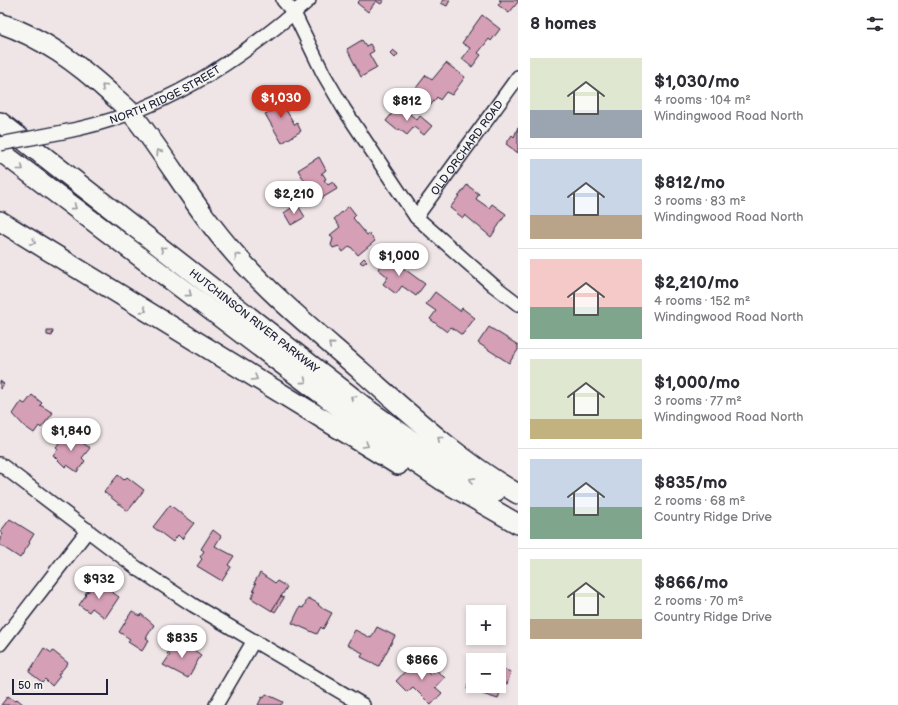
<!DOCTYPE html>
<meta charset="utf-8">
<style>
body{margin:0;font-family:"Balsamiq Sans",sans-serif;background:#f7f7f7;color:#2b2b33;height:100vh;display:flex;flex-direction:column;font-size:15px;white-space:nowrap}
*{box-sizing:border-box;margin:0}
p{font-size:13px;color:#7c7c81}
.icon{flex:none;width:22px;height:22px;fill:none;stroke:currentColor;stroke-width:2;stroke-linecap:round;stroke-linejoin:round}
.map{position:relative;flex:1;overflow:hidden}
.drawer{display:flex;flex-direction:column;background:#fff;width:380px}
.drawer>*{flex:none}
.fabs{position:absolute;left:466px;top:605px;display:grid;gap:8px}
.fabs a{display:grid;place-items:center;width:40px;height:40px;border-radius:0px;background:#fff;box-shadow:0 2px 6px #0003;font-size:20px}
.scale{position:absolute;left:12px;bottom:10px;width:96px;box-sizing:border-box;padding-left:4px;border:2px solid #22223b;border-top:0;font-size:11px;line-height:14px;white-space:nowrap;color:#22223b;-webkit-text-stroke:3px #f6f6f2;paint-order:stroke}
.price{position:absolute;translate:-50% -34px;padding:0 9px;border-radius:14px;background:#fff;color:#222;font-size:13px;line-height:26px;filter:drop-shadow(0 1px 2px #0008)}
.price::after{content:'';position:absolute;left:50%;top:24px;width:12px;height:9px;margin-left:-6px;background:inherit;clip-path:polygon(0 0,100% 0,50% 100%)}
.price.current{background:#c8321e;color:#fff}
ul{padding:0;list-style:none}
li{display:flex;align-items:center;gap:12px;height:100px;padding:0 12px}
li+li{border-top:1px solid #e1e1e2}
li span{display:grid;place-items:center;flex:none;width:112px;height:80px;border-radius:0px;color:#555}
li>.icon{margin-inline-start:auto}
span .icon{width:48px;height:48px;fill:#fffc;stroke-width:1}
li b{font-size:17px}
h2{display:flex;justify-content:space-between;align-items:center;height:48px;padding:0 12px;font-size:17px}
main{display:flex;flex:1;min-height:0}
.map>svg:first-child{display:block}
.building{fill:#d59fb5;stroke:#22223b}
.lines{fill:none;stroke-linecap:round;stroke-linejoin:round}
.minor-casing{stroke:#22223b;stroke-width:16}
.highway-casing{stroke:#22223b;stroke-width:22}
.minor{stroke:#f6f6f2;stroke-width:13}
.highway{stroke:#f6f6f2;stroke-width:19}
.minor-bridge-casing{stroke:#22223b;stroke-width:16;stroke-linecap:butt}
.minor-bridge{stroke:#f6f6f2;stroke-width:13}
.oneway{stroke:#9797a0}
.labels{text-anchor:middle;stroke-width:3.5;stroke-linejoin:round;paint-order:stroke}
.street-label{font-size:11px;fill:#22223b;stroke:#f6f6f2}
</style>
<main>
<div class="map">
<svg width="518" height="705" viewBox="0 0 518 705">
<rect width="100%" height="100%" fill="#efe5e6"/>
<filter id="ink" filterUnits="userSpaceOnUse"><feTurbulence type="fractalNoise" baseFrequency=".025" numOctaves="2"/><feDisplacementMap in="SourceGraphic" scale="8" xChannelSelector="R" yChannelSelector="G"/><feConvolveMatrix kernelMatrix="1 2 1 2 8 2 1 2 1" color-interpolation-filters="sRGB"/></filter>
<g filter="url(#ink)">
<!-- building -->
<g class="building">
<polygon points="360,0 384,0 381,4 376,1 368,12 357,3"/>
<polygon points="444,0 450,0 447,6 441,3"/>
<polygon points="499,0 518,0 518,2 509,13 498,5 501,1"/>
<polygon points="482,15 500,29 491,41 489,39 478,53 481,55 472,67 462,59 470,48 462,43"/>
<polygon points="362,40 366,46 370,44 374,51 369,54 377,68 361,77 347,49"/>
<polygon points="393,50 398,54 395,58 390,53"/>
<polygon points="446,63 465,77 452,95 446,92 440,100 437,97 430,106 418,97 422,93 416,88 426,75 432,80"/>
<polygon points="279,93 285,104 283,105 295,125 297,123 301,131 282,143 265,114 272,111 266,100"/>
<polygon points="399,105 417,120 420,116 432,126 424,135 414,127 407,135 399,129 398,131 386,121"/>
<polygon points="518,127 518,153 506,144 512,135 514,137"/>
<polygon points="319,157 326,170 321,174 323,174 326,179 324,180 328,185 333,182 337,189 317,201 298,170"/>
<polygon points="467,185 479,194 476,199 489,208 492,204 506,214 491,237 465,215 463,218 450,208"/>
<polygon points="297,204 305,217 291,225 284,213"/>
<polygon points="349,206 356,215 353,218 367,235 369,234 375,241 358,255 350,246 343,252 339,246 333,248 331,245 333,239 330,235 340,227 334,219"/>
<polygon points="389,253 401,262 399,265 425,284 416,296 402,286 396,294 383,284 388,277 378,269"/>
<polygon points="364,258 367,261 363,264 360,262"/>
<polygon points="435,292 460,311 462,308 475,318 462,335 451,327 447,332 430,319 436,311 426,304"/>
<polygon points="489,327 518,345 518,350 509,363 478,343"/>
<polygon points="47,331 53,331 52,336 47,335"/>
<polygon points="0,381 4,384 0,389"/>
<polygon points="32,395 42,403 40,405 53,413 41,428 39,426 34,433 24,426 13,414 21,402 25,404"/>
<polygon points="65,431 90,448 82,458 85,461 77,472 67,465 65,467 53,455 58,449 56,447 60,442 58,440"/>
<polygon points="118,475 124,480 127,477 144,490 128,511 104,492"/>
<polygon points="170,505 194,523 182,539 178,535 173,542 153,527"/>
<polygon points="10,519 34,534 29,542 30,543 20,558 0,545 0,538 3,534 0,532"/>
<polygon points="213,530 221,536 215,546 234,556 228,565 231,567 222,581 197,566 202,559 200,557 204,551 201,549"/>
<polygon points="260,573 275,583 277,581 287,587 272,611 251,598 255,591 253,590 256,584 254,583"/>
<polygon points="96,581 119,597 105,618 92,608 89,612 79,605 86,595 85,594 87,591 88,592"/>
<polygon points="281,596 284,598 275,612 272,610"/>
<polygon points="308,598 319,604 318,605 322,608 332,613 323,629 321,627 317,634 292,623 300,607 303,608"/>
<polygon points="132,611 140,616 141,614 154,625 146,638 149,640 142,651 128,642 130,639 119,632"/>
<polygon points="377,627 395,636 379,666 361,657 363,653 347,645 355,630 371,638"/>
<polygon points="176,640 187,645 201,655 188,678 163,665 170,655 167,654"/>
<polygon points="44,648 52,653 53,651 68,663 58,675 60,676 52,686 45,679 42,682 29,672"/>
<polygon points="419,657 430,668 427,672 430,675 435,669 445,678 435,687 442,693 431,705 413,687 407,692 396,681"/>
<polygon points="499,668 511,672 507,684 503,682 498,699 467,689 473,672 473,686 499,686"/>
<polygon points="266,694 283,702 281,705 258,705 262,697 264,698"/>
<polygon points="8,696 15,701 17,699 24,705 1,705"/>
</g>
<g class="lines">
<defs>
<g id="minor">
<polyline points="283,0 294,13 323,73 344,109 416,217 493,285 518,304"/>
<path id="s1" d="M 63,132 C 159,114 236,63 309,0"/>
<path id="s2" d="M 416,217 L 518,77"/>
<polyline points="0,464 137,568 193,605 363,705"/>
<polyline points="0,644 88,530"/>
<polyline points="216,705 253,642"/>
</g>
<g id="highway">
<path d="M 0,23 C 43,38 77,63 110,93 C 117,100 127,107 133,115 C 169,160 197,212 236,255 C 274,298 319,334 361,371 C 411,415 460,461 518,494"/>
<path id="s3" d="M 0,122 L 370,411 L 427,451 L 494,493"/>
<polyline points="0,151 385,442 443,481 518,524"/>
<polyline points="0,221 398,465"/>
</g>
</defs>
<!-- minor casing -->
<use href="#minor" class="minor-casing"/>
<!-- highway casing -->
<use href="#highway" class="highway-casing"/>
<!-- minor -->
<use href="#minor" class="minor"/>
<!-- highway -->
<use href="#highway" class="highway"/>
<defs>
<polyline id="minor-bridge" points="0,144 63,132"/>
</defs>
<!-- minor-bridge casing -->
<use href="#minor-bridge" class="minor-bridge-casing"/>
<!-- minor-bridge -->
<use href="#minor-bridge" class="minor-bridge"/>
</g>
<!-- one-way arrows -->
<defs><path id="oneway-chevron" d="M-2-3.5L2.5 0L-2 3.5" fill="none" stroke-width="1.6" stroke-linecap="round" stroke-linejoin="round"/></defs>
<g class="oneway">
<use href="#oneway-chevron" transform="translate(104 87) rotate(-137)"/>
<use href="#oneway-chevron" transform="translate(159 152) rotate(-125)"/>
<use href="#oneway-chevron" transform="translate(21 168) rotate(38)"/>
<use href="#oneway-chevron" transform="translate(74 207) rotate(36)"/>
<use href="#oneway-chevron" transform="translate(33 242) rotate(31)"/>
<use href="#oneway-chevron" transform="translate(163 249) rotate(-142)"/>
<use href="#oneway-chevron" transform="translate(237 256) rotate(-132)"/>
<use href="#oneway-chevron" transform="translate(189 294) rotate(37)"/>
<use href="#oneway-chevron" transform="translate(144 310) rotate(32)"/>
<use href="#oneway-chevron" transform="translate(331 345) rotate(-139)"/>
<use href="#oneway-chevron" transform="translate(255 378) rotate(31)"/>
<use href="#oneway-chevron" transform="translate(304 381) rotate(37)"/>
<use href="#oneway-chevron" transform="translate(353 398) rotate(-142)"/>
<use href="#oneway-chevron" transform="translate(440 439) rotate(-141)"/>
<use href="#oneway-chevron" transform="translate(366 445) rotate(31)"/>
<use href="#oneway-chevron" transform="translate(472 480) rotate(-149)"/>
</g>
</g>
<g class="labels">
<!-- street labels -->
<g class="street-label">
<text dy="4" stroke="none"><textPath href="#s1" startOffset="109">NORTH RIDGE STREET</textPath></text>
<text dy="4" stroke="none"><textPath href="#s2" startOffset="86">OLD ORCHARD ROAD</textPath></text>
<text dy="4" stroke="none"><textPath href="#s3" startOffset="323">HUTCHINSON RIVER PARKWAY</textPath></text>
</g>
</g>
</svg>
<div class="fabs">
<a>+</a>
<a>−</a>
</div>
<div class="scale">50 m</div>
<b class="price current" style="left:281px;top:119px">$1,030</b>
<b class="price" style="left:407px;top:122px">$812</b>
<b class="price" style="left:294px;top:215px">$2,210</b>
<b class="price" style="left:399px;top:277px">$1,000</b>
<b class="price" style="left:71px;top:452px">$1,840</b>
<b class="price" style="left:99px;top:600px">$932</b>
<b class="price" style="left:182px;top:659px">$835</b>
<b class="price" style="left:422px;top:681px">$866</b>
</div>
<section class="drawer">
<h2>8 homes<svg class="icon" aria-label="filters" viewBox="0 0 24 24"><path d="M4 7h16M4 17h16"/><circle cx="9" cy="7" r="2"/><circle cx="15" cy="17" r="2"/></svg></h2>
<ul>
<li><span style="background:linear-gradient(#dfe7d0 65%,#9aa5b1 0)"><svg class="icon" aria-label="home" viewBox="0 0 24 24"><path d="M3 11l9-7 9 7M6 9v11h12V9"/></svg></span><div><b>$1,030/mo</b><p>4 rooms · 104 m²</p><p>Windingwood Road North</p></div></li>
<li><span style="background:linear-gradient(#c9d6e8 70%,#b9a48a 0)"><svg class="icon" aria-label="home" viewBox="0 0 24 24"><path d="M3 11l9-7 9 7M6 9v11h12V9"/></svg></span><div><b>$812/mo</b><p>3 rooms · 83 m²</p><p>Windingwood Road North</p></div></li>
<li><span style="background:linear-gradient(#f6c9c9 60%,#7fa58c 0)"><svg class="icon" aria-label="home" viewBox="0 0 24 24"><path d="M3 11l9-7 9 7M6 9v11h12V9"/></svg></span><div><b>$2,210/mo</b><p>4 rooms · 152 m²</p><p>Windingwood Road North</p></div></li>
<li><span style="background:linear-gradient(#dfe7d0 75%,#c2b280 0)"><svg class="icon" aria-label="home" viewBox="0 0 24 24"><path d="M3 11l9-7 9 7M6 9v11h12V9"/></svg></span><div><b>$1,000/mo</b><p>3 rooms · 77 m²</p><p>Windingwood Road North</p></div></li>
<li><span style="background:linear-gradient(#c9d6e8 60%,#7fa58c 0)"><svg class="icon" aria-label="home" viewBox="0 0 24 24"><path d="M3 11l9-7 9 7M6 9v11h12V9"/></svg></span><div><b>$835/mo</b><p>2 rooms · 68 m²</p><p>Country Ridge Drive</p></div></li>
<li><span style="background:linear-gradient(#dfe7d0 75%,#b9a48a 0)"><svg class="icon" aria-label="home" viewBox="0 0 24 24"><path d="M3 11l9-7 9 7M6 9v11h12V9"/></svg></span><div><b>$866/mo</b><p>2 rooms · 70 m²</p><p>Country Ridge Drive</p></div></li>
</ul>
</section>
</main>
